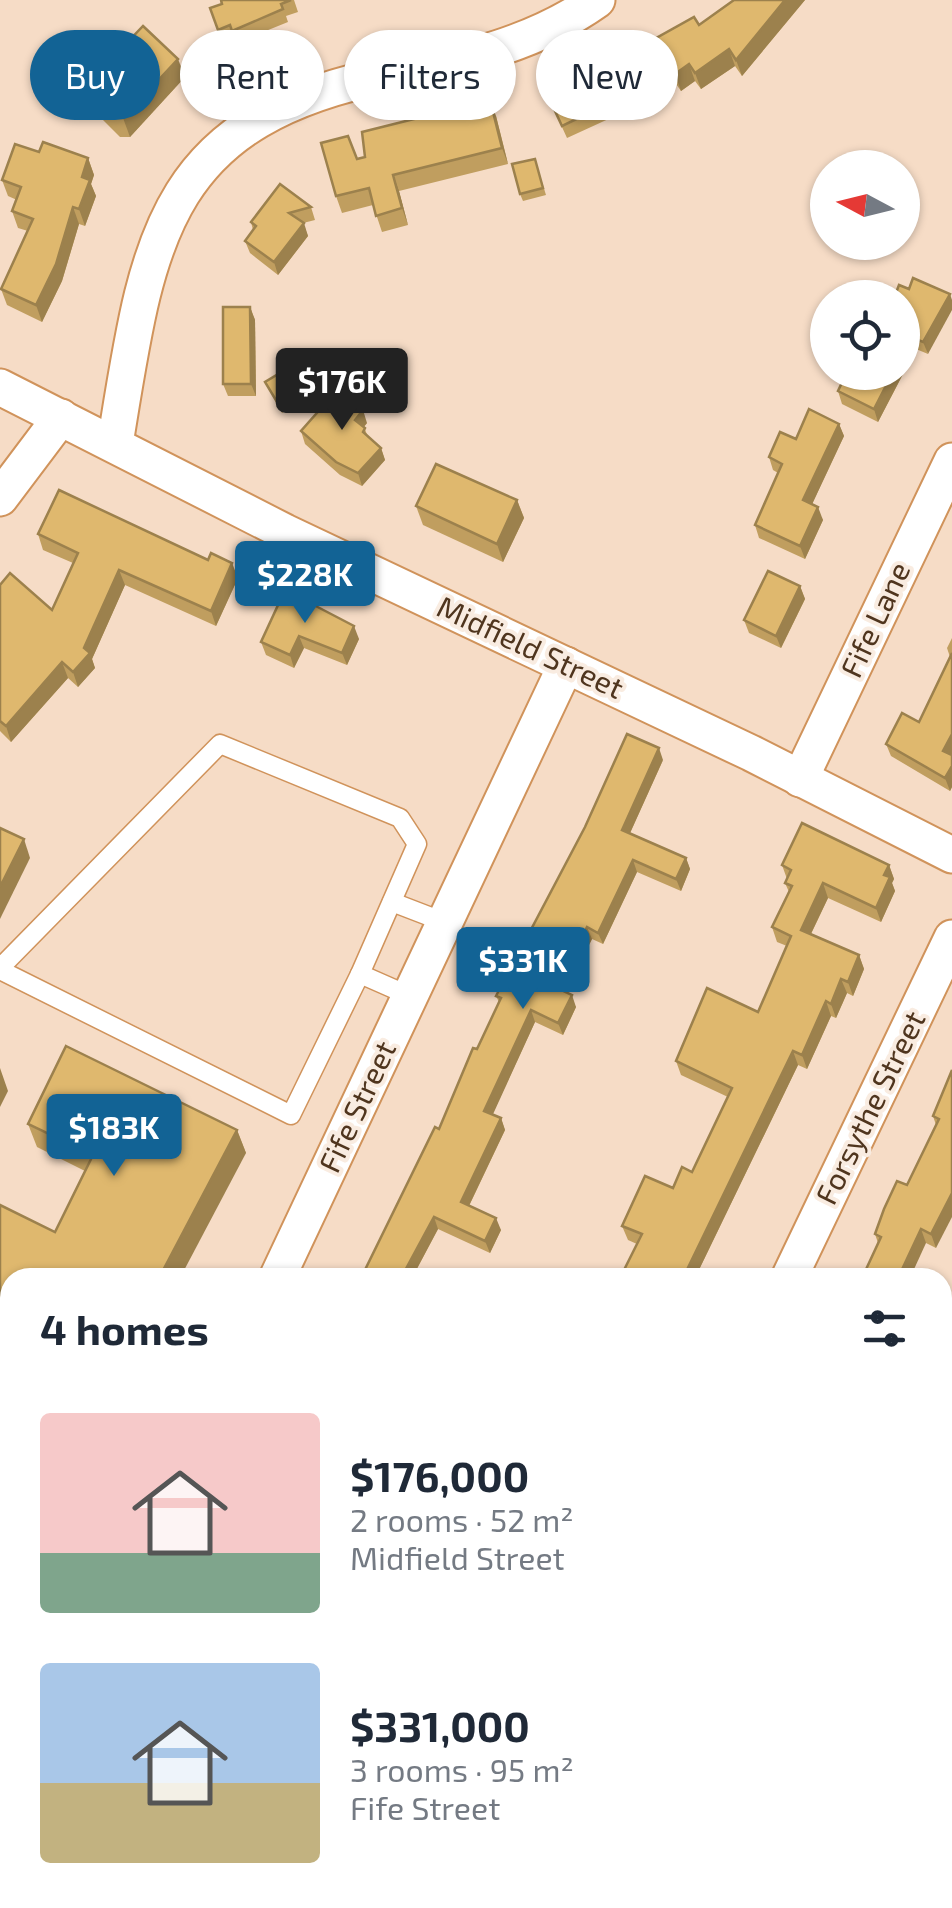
<!DOCTYPE html>
<meta charset="utf-8">
<style>
body{margin:0;font-family:"Exo 2",sans-serif;background:#f6f6f7;color:#1f2937;height:100vh;display:flex;flex-direction:column;font-size:38px;white-space:nowrap}
*{box-sizing:border-box;margin:0}
p{font-size:32px;color:#747a83}
.icon{flex:none;width:55px;height:55px;fill:none;stroke:currentColor;stroke-width:2;stroke-linecap:round;stroke-linejoin:round}
.map{position:relative;flex:1;overflow:hidden}
.panel{position:absolute;left:0px;top:1268px;width:952px;height:642px;display:flex;flex-direction:column;background:#fff;border-radius:30px 30px 0 0;box-shadow:0 2px 8px #0004}
.panel>*{flex:none}
.top-card{position:absolute;left:30px;top:30px;width:892px;height:90px;display:flex;gap:20px}
.needle{width:65px;rotate:277deg}
.buttons{position:absolute;left:810px;top:150px;display:grid;gap:20px}
.buttons a{display:grid;place-items:center;width:110px;height:110px;border-radius:50%;background:#fff;box-shadow:0 2px 8px #0004;font-size:50px}
.price{position:absolute;translate:-50% -85px;padding:0 22px;border-radius:10px;background:#126395;color:#fff;font-size:32px;line-height:65px;filter:drop-shadow(0 2px 5px #0008)}
.price::after{content:'';position:absolute;left:50%;top:60px;width:30px;height:22px;margin-left:-15px;background:inherit;clip-path:polygon(0 0,100% 0,50% 100%)}
.price.active{background:#222;color:#fff}
ul{padding:0;list-style:none}
li{display:flex;align-items:center;gap:30px;height:250px;padding:0 40px}
li span{display:grid;place-items:center;flex:none;width:280px;height:200px;border-radius:10px;color:#555}
li>.icon{margin-inline-start:auto}
span .icon{width:120px;height:120px;fill:#fffc;stroke-width:1}
li b{font-size:42px}
h2{display:flex;justify-content:space-between;align-items:center;height:120px;padding:0 40px;font-size:42px}
.pill{padding:0 35px;border-radius:45px;background:#fff;box-shadow:0 2px 8px #0004;font-size:35px;line-height:90px}
.pill.active{background:#126395;color:#fff}
.map>svg:first-child{display:block}
.built{fill:#f6cca8}
.lines{fill:none;stroke-linecap:round;stroke-linejoin:round}
.lane-casing{stroke:#d0935b;stroke-width:21}
.street-casing{stroke:#d0935b;stroke-width:39}
.secondary-casing{stroke:#d0935b;stroke-width:54}
.primary-casing{stroke:#826888;stroke-width:59}
.lane{stroke:#fff;stroke-width:18}
.street{stroke:#fff;stroke-width:35}
.secondary{stroke:#e2daec;stroke-width:50}
.primary{stroke:#c4b5da;stroke-width:55}
.wall{fill:#c09e5f}
.shaded-wall{fill:#9c814d}
.building{fill:#dfb86e;stroke:#9c814d;stroke-width:2.5}
.labels{text-anchor:middle;stroke-width:8;stroke-linejoin:round;paint-order:stroke}
.street-label{font-size:30px;fill:#4f351e;stroke:#f9ece1}
</style>
<div class="map">
<svg width="952" height="1908" viewBox="0 0 952 1908">
<rect width="100%" height="100%" fill="#f6dcc6"/>
<!-- built -->
<polygon class="built" points="72,1900 331,1900 347,1908 68,1908"/>
<g class="lines">
<defs>
<g id="lane">
<polyline points="392,902 444,922"/>
<polyline points="0,968 220,744 400,818 417,844 360,974 410,996"/>
<polyline points="0,970 291,1115 360,974"/>
<polyline points="0,1773 10,1765"/>
</g>
<g id="street">
<polyline points="0,387 285,532 751,753 952,855"/>
<path d="M 115,444 C 148,240 160,119 391,74 C 464,60 535,44 597,0"/>
<polyline points="0,498 61,417"/>
<polyline points="800,779 952,461"/>
<polyline points="277,1278 566,665"/>
<polyline points="789,1278 952,938"/>
<polyline points="486,1908 489,1900"/>
</g>
<g id="secondary">
<polyline points="942,1754 952,1734"/>
<polyline points="871,1908 875,1900"/>
</g>
<g id="primary">
<polyline points="0,1595 10,1600"/>
<polyline points="0,1689 10,1694"/>
<polyline points="429,1900 446,1908"/>
<polyline points="620,1900 636,1908"/>
</g>
</defs>
<!-- lane casing -->
<use href="#lane" class="lane-casing"/>
<!-- street casing -->
<use href="#street" class="street-casing"/>
<!-- secondary casing -->
<use href="#secondary" class="secondary-casing"/>
<!-- primary casing -->
<use href="#primary" class="primary-casing"/>
<!-- lane -->
<use href="#lane" class="lane"/>
<!-- street -->
<use href="#street" class="street"/>
<!-- secondary -->
<use href="#secondary" class="secondary"/>
<!-- primary -->
<use href="#primary" class="primary"/>
</g>
<!-- wall -->
<g class="wall">
<polygon points="220,0 294,0 298,12 286,16 288,22 236,43 234,38 223,42 210,8 221,4"/>
<polygon points="734,0 805,0 742,76 735,66 701,89 695,81 681,91 657,57 651,41 699,25"/>
<polygon points="593,70 624,88 629,101 612,109 615,116 567,138 542,83 580,72"/>
<polygon points="185,77 130,137 120,137 90,107 83,89"/>
<polygon points="496,116 508,164 399,191 408,225 382,232 373,205 342,213 336,196 357,159"/>
<polygon points="39,152 88,158 94,175 91,184 96,196 85,226 79,224 62,281 42,322 7,305 1,289 28,231 18,228 12,211 17,200 8,196 2,180"/>
<polygon points="535,159 546,195 523,201 520,194"/>
<polygon points="311,207 315,220 303,223 308,236 278,275 250,253 245,241 253,230 251,222"/>
<polygon points="909,289 928,354 916,349 878,422 842,404 838,391 902,372"/>
<polygon points="250,307 255,320 256,396 228,396 223,384"/>
<polygon points="265,382 305,392 307,398 282,413"/>
<polygon points="367,423 364,427 368,437 381,448 385,460 362,486 340,475 305,444 301,431"/>
<polygon points="839,424 844,436 812,504 823,520 805,559 759,538 755,525 778,473 773,470 769,457 796,439"/>
<polygon points="517,500 524,518 503,562 423,525 416,506"/>
<polygon points="38,534 238,578 216,626 125,585 92,659 95,668 78,687 68,678 11,742 0,731 0,585 52,610 73,563 43,550"/>
<polygon points="800,586 805,599 781,648 749,633 744,620"/>
<polygon points="285,590 359,639 347,665 304,648 294,668 266,655 261,642"/>
<polygon points="952,638 952,787 950,791 891,756 886,744 919,722 950,657 947,648"/>
<polygon points="663,760 630,833 686,858 690,869 681,891 637,872 603,944 592,939 565,992 576,1007 563,1035 535,1022 492,1115 501,1118 505,1130 469,1206 501,1230 490,1253 438,1229 412,1278 439,1129 499,1002 496,996"/>
<polygon points="782,865 889,865 894,879 892,883 895,891 881,922 828,898 811,934 859,955 864,969 853,996 847,993 836,1018 831,1016 807,1069 798,1065 695,1278 620,1278 637,1244 628,1240 622,1226 692,1172 728,1097 681,1075 676,1061 758,1012 787,946 777,942 772,927 789,892 785,883 787,879"/>
<polygon points="952,1070 936,1248 926,1243 878,1243 875,1234 907,1185 936,1125 933,1116"/>
<polygon points="28,1124 237,1130 246,1153 10,1278 10,1349 0,1344 0,1205 55,1232 85,1171 37,1147"/>
</g>
<!-- shaded-wall -->
<g class="shaded-wall">
<polygon points="785,0 805,0 742,76 736,60"/>
<polygon points="729,49 735,66 701,89 695,73"/>
<polygon points="178,59 185,77 130,137 123,118"/>
<polygon points="689,64 695,81 681,91 675,74"/>
<polygon points="490,100 496,116 508,164 502,148"/>
<polygon points="88,158 94,175 91,184 96,196 85,226 79,209 82,177"/>
<polygon points="393,175 399,191 408,225 402,208"/>
<polygon points="73,207 79,224 62,281 42,322 36,305"/>
<polygon points="304,223 308,236 278,275 274,262"/>
<polygon points="950,294 952,300 952,310 928,354 923,342"/>
<polygon points="250,307 255,320 256,396 251,384"/>
<polygon points="911,337 916,349 878,422 874,409 893,372 902,372 902,353"/>
<polygon points="363,410 367,423 359,432 355,420"/>
<polygon points="839,424 844,436 808,513 803,500"/>
<polygon points="381,448 385,460 362,486 358,473"/>
<polygon points="517,500 524,518 503,562 497,544"/>
<polygon points="818,507 823,520 805,559 800,546"/>
<polygon points="232,563 238,578 216,626 211,611"/>
<polygon points="119,570 125,585 92,659 95,668 78,687 73,672"/>
<polygon points="800,586 805,599 781,648 776,636"/>
<polygon points="354,626 359,639 347,665 342,653"/>
<polygon points="299,636 304,648 294,668 290,655"/>
<polygon points="62,662 68,678 11,742 6,726"/>
<polygon points="952,734 952,756 943,751"/>
<polygon points="659,748 663,760 626,842 622,830"/>
<polygon points="952,766 952,787 950,791 945,778"/>
<polygon points="24,839 30,858 0,919 0,887"/>
<polygon points="686,858 690,869 681,891 676,879"/>
<polygon points="633,860 637,872 603,944 598,933"/>
<polygon points="889,865 894,879 892,883 895,891 881,922 876,908 884,875"/>
<polygon points="823,883 828,898 806,944 801,930"/>
<polygon points="587,927 592,939 561,1000 557,988"/>
<polygon points="859,955 864,969 853,996 848,982"/>
<polygon points="841,979 847,993 836,1018 831,1004"/>
<polygon points="572,995 576,1007 563,1035 558,1023"/>
<polygon points="826,1001 831,1016 807,1069 802,1055"/>
<polygon points="531,1010 535,1022 489,1123 484,1111"/>
<polygon points="793,1051 798,1065 695,1278 683,1278"/>
<polygon points="0,1068 8,1091 0,1107"/>
<polygon points="501,1118 505,1130 465,1214 461,1202"/>
<polygon points="237,1130 246,1153 180,1278 159,1278"/>
<polygon points="952,1193 952,1217 936,1248 931,1234"/>
<polygon points="434,1217 438,1229 412,1278 401,1278"/>
<polygon points="496,1218 501,1230 490,1253 485,1241"/>
<polygon points="921,1229 926,1243 910,1278 898,1278"/>
<polygon points="952,1523 952,1547 942,1567 942,1543"/>
<polygon points="10,1844 10,1884 0,1903 0,1863"/>
</g>
<!-- building -->
<g class="building">
<polygon points="221,0 291,0 281,4 283,9 232,31 230,25 218,30 210,8 222,4"/>
<polygon points="734,0 785,0 736,60 729,49 695,73 689,64 675,74 651,41 694,17 699,25"/>
<polygon points="143,26 178,59 123,118 114,118 83,89"/>
<polygon points="613,65 624,88 607,96 610,103 562,126 542,83 577,66 580,72 591,66 593,70"/>
<polygon points="490,100 502,148 393,175 402,208 376,216 369,188 336,196 321,143 348,136 357,159 365,157 362,132"/>
<polygon points="43,142 88,158 82,177 90,180 79,209 73,207 56,264 36,305 1,289 33,219 12,211 21,187 2,180 15,144 39,152"/>
<polygon points="535,159 543,188 520,194 512,164"/>
<polygon points="280,184 311,207 289,213 304,223 274,262 245,241 256,226 251,222"/>
<polygon points="913,278 950,294 923,342 911,337 902,353 902,298 894,298 899,285 909,289"/>
<polygon points="223,307 250,307 251,384 223,384"/>
<polygon points="290,367 305,392 280,407 265,382"/>
<polygon points="847,372 893,372 874,409 838,391"/>
<polygon points="339,388 363,410 355,420 365,428 363,432 381,448 358,473 336,462 301,431"/>
<polygon points="809,409 839,424 803,500 818,507 800,546 755,525 782,464 769,457 780,432 796,439"/>
<polygon points="436,464 517,500 497,544 416,506"/>
<polygon points="59,490 208,560 211,553 232,563 211,611 119,570 84,648 90,653 73,672 62,662 6,726 0,721 0,585 10,573 52,610 78,553 38,534"/>
<polygon points="768,571 800,586 776,636 744,620"/>
<polygon points="285,590 354,626 342,653 299,636 290,655 261,642"/>
<polygon points="952,653 952,734 943,751 952,755 952,766 945,778 886,744 902,713 919,722"/>
<polygon points="627,734 659,748 622,830 686,858 676,879 633,860 598,933 587,927 557,988 572,995 558,1023 531,1010 484,1111 501,1118 461,1202 496,1218 485,1241 434,1217 401,1278 361,1278 435,1127 439,1129 473,1048 477,1049 501,998 496,996 585,827"/>
<polygon points="802,823 889,865 884,875 890,877 876,908 823,883 801,930 859,955 848,982 841,979 831,1004 826,1001 802,1055 793,1051 683,1278 620,1278 642,1234 622,1226 645,1176 673,1188 682,1167 692,1172 732,1088 676,1061 707,988 758,1012 791,936 772,927 792,886 785,883 791,870 782,865"/>
<polygon points="0,828 24,839 0,887"/>
<polygon points="66,1046 237,1130 159,1278 10,1278 10,1329 0,1324 0,1205 55,1232 93,1155 28,1124"/>
<polygon points="952,1070 952,1193 931,1234 921,1229 898,1278 862,1278 881,1237 875,1234 884,1209 897,1181 907,1185 939,1119 933,1116"/>
<polygon points="952,1411 952,1523 942,1543 942,1430"/>
<polygon points="0,1838 10,1843 0,1863"/>
<polygon points="952,1878 952,1908 946,1908 949,1884"/>
</g>
<g class="labels">
<!-- street labels -->
<g class="street-label">
<text transform="translate(876 620) rotate(-65)" y="10">Fife Lane</text>
<text transform="translate(530 648) rotate(25)" y="10">Midfield Street</text>
<text transform="translate(358 1107) rotate(-65)" y="10">Fife Street</text>
<text transform="translate(871 1108) rotate(-64)" y="10">Forsythe Street</text>
</g>
</g>
</svg>
<div class="buttons">
<a><svg class="needle" viewBox="-14 -14 28 28"><path d="M0-13l5 13h-10z" fill="#e53935"/><path d="M0 13l5-13h-10z" fill="#747a83"/></svg></a>
<a><svg class="icon" aria-label="locate" viewBox="0 0 24 24"><circle cx="12" cy="12" r="6"/><path d="M12 2v4M12 18v4M2 12h4M18 12h4"/></svg></a>
</div>
<b class="price active" style="left:342px;top:433px">$176K</b>
<b class="price" style="left:305px;top:626px">$228K</b>
<b class="price" style="left:523px;top:1012px">$331K</b>
<b class="price" style="left:114px;top:1179px">$183K</b>
<div class="top-card">
<a class="pill active">Buy</a>
<a class="pill">Rent</a>
<a class="pill">Filters</a>
<a class="pill">New</a>
</div>
<section class="panel">
<h2>4 homes<svg class="icon" aria-label="filters" viewBox="0 0 24 24"><path d="M4 7h16M4 17h16"/><circle cx="9" cy="7" r="2"/><circle cx="15" cy="17" r="2"/></svg></h2>
<ul>
<li><span style="background:linear-gradient(#f6c9c9 70%,#7fa58c 0)"><svg class="icon" aria-label="home" viewBox="0 0 24 24"><path d="M3 11l9-7 9 7M6 9v11h12V9"/></svg></span><div><b>$176,000</b><p>2 rooms · 52 m²</p><p>Midfield Street</p></div></li>
<li><span style="background:linear-gradient(#a9c7e8 60%,#c2b280 0)"><svg class="icon" aria-label="home" viewBox="0 0 24 24"><path d="M3 11l9-7 9 7M6 9v11h12V9"/></svg></span><div><b>$331,000</b><p>3 rooms · 95 m²</p><p>Fife Street</p></div></li>
</ul>
</section>
</div>
